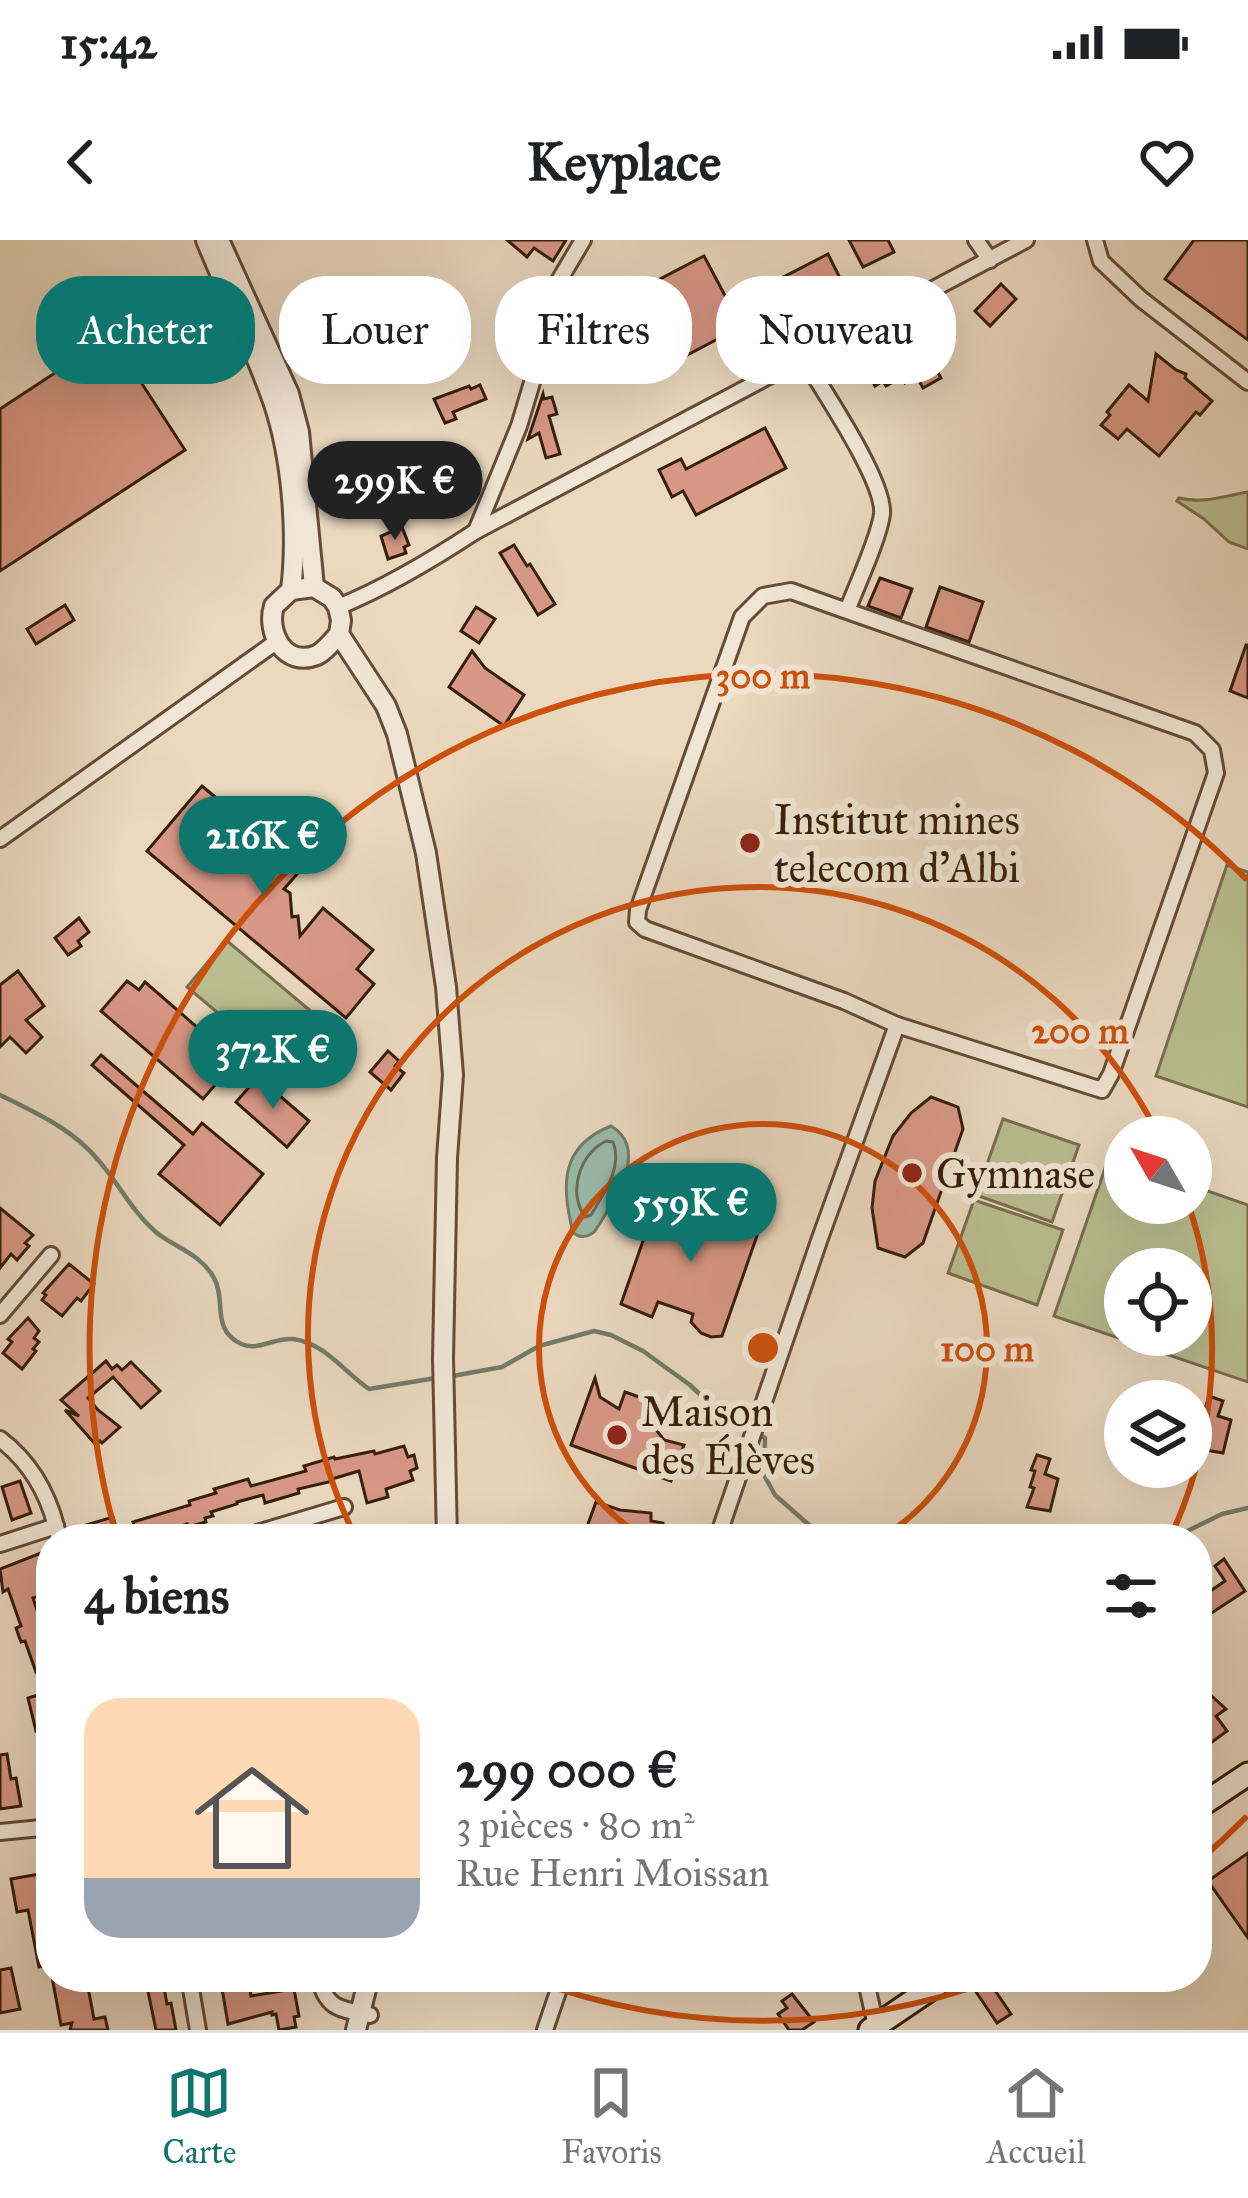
<!DOCTYPE html>
<html lang="fr">
<meta charset="utf-8">
<style>
body{margin:0;font-family:"IM FELL Great Primer",serif;background:#f6f6f6;color:#202124;height:100vh;display:flex;flex-direction:column;font-size:45px;white-space:nowrap}
*{box-sizing:border-box;margin:0}
p{font-size:39px;color:#757577}
.icon{flex:none;width:66px;height:66px;fill:none;stroke:currentColor;stroke-width:2;stroke-linecap:round;stroke-linejoin:round}
.map{position:relative;flex:1;overflow:hidden}
.sheet{position:absolute;left:36px;top:1284px;width:1176px;height:468px;display:flex;flex-direction:column;background:#fff;border-radius:48px;box-shadow:0 12px 48px #0002}
.sheet>*{flex:none}
.top-card{position:absolute;left:36px;top:36px;width:1176px;height:108px;display:flex;gap:24px}
.needle{width:78px;rotate:309deg}
.controls{position:absolute;left:1104px;top:876px;display:grid;gap:24px}
.controls a{display:grid;place-items:center;width:108px;height:108px;border-radius:50%;background:#fff;box-shadow:0 12px 48px #0002;font-size:60px}
.price{position:absolute;translate:-50% -102px;padding:0 27px;border-radius:42px;background:#0f766e;color:#fff;font-size:39px;line-height:78px;filter:drop-shadow(0 3px 6px #0008)}
.price::after{content:'';position:absolute;left:50%;top:72px;width:36px;height:27px;margin-left:-18px;background:inherit;clip-path:polygon(0 0,100% 0,50% 100%)}
.price.active{background:#222;color:#fff}
ul{padding:0;list-style:none}
li{display:flex;align-items:center;gap:36px;height:300px;padding:0 48px}
li span{display:grid;place-items:center;flex:none;width:336px;height:240px;border-radius:36px;color:#555}
li>.icon{margin-inline-start:auto}
span .icon{width:144px;height:144px;fill:#fffc;stroke-width:1}
li b{font-size:51px}
h2{display:flex;justify-content:space-between;align-items:center;height:144px;padding:0 48px;font-size:51px}
.chip{padding:0 42px;border-radius:48px;background:#fff;box-shadow:0 12px 48px #0002;font-size:42px;line-height:108px}
.chip.active{background:#0f766e;color:#fff}
.status{display:flex;justify-content:space-between;align-items:center;height:84px;padding:0 60px;background:#fff;direction:ltr}
.status svg{height:33px;fill:currentColor}
header{display:flex;justify-content:space-between;align-items:center;height:156px;padding:0 48px;background:#fff;font-size:54px;font-weight:800}
.tab-bar{display:flex;justify-content:space-around;align-items:center;height:168px;border-top:3px solid #e0e0e0;background:#fff;font-size:33px;color:#757577}
.tab-bar a{display:grid;justify-items:center;gap:6px}
.tab-bar .active{color:#0f766e}
.map>svg:first-child{display:block}
.green{fill:#b9be90;stroke:#786e4e;stroke-width:3;fill-rule:evenodd}
.water{fill:#99bbab;stroke:#717c6b;stroke-width:3}
.lines{fill:none;stroke-linecap:round;stroke-linejoin:round}
.shore{stroke:#686c5b;stroke-width:3}
.stream{stroke:#717c6b;stroke-width:4.5}
.building{fill:#d89886;stroke:#361e0b;stroke-width:3}
.minor-casing{stroke:#634c38;stroke-width:20}
.tertiary-casing{stroke:#634c38;stroke-width:24}
.secondary-casing{stroke:#361e0b;stroke-width:27}
.minor{stroke:#f1e6d5;stroke-width:14}
.tertiary{stroke:#f1e6d5;stroke-width:18}
.secondary{stroke:#f1e6d5;stroke-width:21}
.ring{fill:none;stroke:#cd500c;stroke-width:6}
.poi-dot{fill:#8f2418;stroke:#f1e6d5;stroke-width:4.5}
.labels{text-anchor:middle;stroke-width:12;stroke-linejoin:round;paint-order:stroke}
.poi-label{font-size:42px;fill:#361e0b;stroke:#f1e6d5;text-anchor:start}
.centre{fill:#cd500c;stroke:#f1e6d5;stroke-width:6}
.ring-label{font-size:36px;text-anchor:middle;font-weight:bold;fill:#cd500c;stroke:#f1e6d5;stroke-width:12;stroke-linejoin:round;paint-order:stroke}
</style>
<div class="status"><b>15:42</b><svg viewBox="0 0 49 12"><path d="M0 12V9h3v3zM5 12V6h3v6zM10 12V3h3v9zM15 12V0h3v12zM26 1h20v11H26zM47 4h2v5h-2z"/></svg></div>
<header><svg class="icon" aria-label="back" viewBox="0 0 24 24"><path d="M15 5l-7 7 7 7"/></svg>Keyplace<svg class="icon" aria-label="heart" viewBox="0 0 24 24"><path d="M12 20l-8-8c-3-5 5-10 8-4 3-6 11-1 8 4z"/></svg></header>
<div class="map">
<svg width="1248" height="1790" viewBox="0 0 1248 1790">
<rect width="100%" height="100%" fill="#ead8bf"/>
<filter id="stains"><feTurbulence type="fractalNoise" baseFrequency=".00167" numOctaves="4"/><feColorMatrix values="0 0 0 0 .2 0 0 0 0 .09 0 0 0 0 .02 0 0 0 .5 -.17"/></filter>
<radialGradient id="worn" r=".72"><stop offset=".6" stop-color="#630" stop-opacity="0"/><stop offset="1" stop-color="#630" stop-opacity=".3"/></radialGradient>
<!-- green -->
<g class="green">
<path d="M 1248,252 L 1248,309 L 1229,302 L 1204,279 L 1177,261 L 1179,258 C 1205,264 1223,256 1248,252 Z"/>
<polygon points="1227,625 1248,632 1248,867 1156,836"/>
<polygon points="226,700 313,773 274,820 187,747"/>
<polygon points="1003,879 1079,905 1052,982 976,955"/>
<path d="M 1109,917 L 1125,923 L 1125,963 L 1191,963 L 1191,945 L 1248,965 L 1248,1142 L 1054,1076 ZM 1125,1029 L 1191,1029 L 1191,1095 L 1125,1095 Z"/>
<polygon points="974,960 1063,990 1037,1065 948,1033"/>
</g>
<!-- water -->
<path class="water" d="M 611,886 C 651,910 613,962 595,991 C 589,997 579,999 573,992 C 561,946 560,906 611,886 Z"/>
<g class="lines">
<!-- shore -->
<path class="shore" d="M 606,901 L 613,902 C 623,927 604,953 591,975 L 585,977 C 568,952 579,915 606,901 Z"/>
<!-- stream -->
<g class="stream">
<path d="M 0,855 C 36,873 73,889 99,921 C 119,944 133,973 157,993 C 176,1008 201,1014 214,1038 C 225,1057 214,1083 232,1098 C 254,1117 270,1097 293,1099 C 325,1103 345,1133 369,1149 L 436,1138"/>
<polyline points="447,1137 502,1127 539,1106 594,1091 611,1095 643,1111 690,1145 711,1165 765,1198 764,1235 775,1255 825,1299"/>
<polyline points="1171,1299 1222,1274 1248,1268"/>
</g>
</g>
<!-- building -->
<g class="building">
<polygon points="507,0 566,0 553,21 534,8 527,17"/>
<polygon points="849,0 888,0 894,12 863,27"/>
<polygon points="1194,0 1248,0 1248,100 1165,39"/>
<polygon points="828,14 843,44 790,72 774,42"/>
<polygon points="704,16 747,97 733,105 727,94 678,120 641,49"/>
<polygon points="1001,44 1016,59 990,86 975,71"/>
<polygon points="600,74 610,93 631,79 639,96 609,115 604,106 597,110 584,83"/>
<polygon points="111,96 185,210 0,331 0,169"/>
<polygon points="905,112 911,122 923,116 935,123 934,126 941,138 923,148 917,137 905,143 902,137 886,146 883,141 875,146 868,132"/>
<polygon points="1156,114 1176,130 1186,134 1185,138 1212,161 1200,175 1196,172 1159,216 1127,189 1118,199 1101,185 1110,175 1107,172 1129,145 1148,161"/>
<polygon points="480,145 486,159 453,172 456,179 445,183 434,159 469,146 471,149"/>
<polygon points="543,154 544,159 552,157 557,174 549,176 560,214 546,218 539,193 528,199"/>
<polygon points="765,188 786,228 696,275 683,251 672,257 659,230 681,219 686,229"/>
<polygon points="402,287 409,305 404,307 406,313 388,319 381,296"/>
<polygon points="514,305 527,326 530,324 555,364 538,375 500,313"/>
<polygon points="880,338 912,349 901,378 868,366"/>
<polygon points="940,347 983,362 969,402 926,387"/>
<polygon points="65,365 74,380 36,404 27,389"/>
<polygon points="476,367 495,379 479,403 461,391"/>
<polygon points="1246,405 1248,405 1248,458 1230,451"/>
<polygon points="472,411 485,428 524,455 504,486 449,447"/>
<polygon points="202,546 245,582 234,594 276,630 273,599 282,598 287,592 294,597 302,597 305,625 284,649 290,653 292,677 298,676 300,696 323,668 373,710 357,729 374,744 346,778 147,611"/>
<polygon points="79,678 89,692 78,701 81,706 68,715 55,698"/>
<polygon points="18,731 44,766 26,780 42,797 26,813 10,797 0,807 0,745"/>
<polygon points="127,741 139,750 145,742 236,821 203,859 101,771"/>
<polygon points="388,811 399,821 395,826 404,833 391,850 370,832"/>
<polygon points="101,815 193,894 202,883 263,934 220,985 159,934 184,905 92,825"/>
<polygon points="258,837 309,881 287,907 236,862"/>
<polygon points="931,857 958,867 963,889 923,1003 905,1017 878,1008 872,968 875,941 893,896 911,873"/>
<polygon points="659,955 759,990 722,1096 711,1097 701,1093 691,1082 693,1074 658,1062 652,1077 621,1064"/>
<polygon points="0,968 33,995 25,1003 29,1006 17,1020 11,1014 0,1028"/>
<polygon points="69,1024 94,1044 81,1061 77,1058 62,1076 42,1060 46,1055 43,1053"/>
<polygon points="28,1078 39,1091 34,1098 39,1102 33,1109 36,1111 22,1129 3,1113 12,1102 8,1099"/>
<polygon points="106,1121 112,1129 117,1125 122,1130 131,1122 160,1151 141,1168 113,1137 88,1158 98,1170 120,1187 102,1203 100,1201 96,1205 65,1170 79,1176 61,1160"/>
<polygon points="595,1138 600,1157 619,1169 625,1152 662,1165 654,1187 664,1200 684,1205 671,1241 571,1205"/>
<polygon points="1209,1156 1223,1161 1218,1176 1231,1180 1223,1213 1200,1209 1207,1190 1203,1188 1208,1173 1204,1172"/>
<polygon points="404,1206 408,1217 414,1215 417,1228 410,1231 413,1240 386,1249 388,1257 367,1263 359,1231 332,1239 333,1241 298,1249 299,1253 265,1263 263,1255 237,1262 237,1264 211,1272 213,1276 205,1278 206,1282 188,1287 187,1284 145,1299 139,1299 133,1282 190,1265 189,1261 216,1253 214,1249 248,1239 251,1246 306,1231 304,1226 334,1217 335,1219 374,1211 375,1214"/>
<polygon points="1037,1215 1050,1219 1045,1234 1058,1239 1050,1271 1027,1267 1034,1248 1030,1247 1035,1231 1031,1230"/>
<polygon points="20,1241 31,1273 12,1280 2,1247"/>
<polygon points="596,1262 620,1270 651,1273 651,1281 663,1283 663,1299 590,1299 588,1284"/>
<polygon points="113,1277 119,1297 90,1299 86,1285"/>
<polygon points="41,1313 49,1334 42,1337 48,1353 33,1358 51,1413 51,1427 36,1432 25,1401 21,1402 16,1388 21,1386 8,1349 3,1352 0,1329"/>
<polygon points="1224,1319 1245,1351 1207,1376 1197,1360 1225,1341 1215,1326"/>
<polygon points="1204,1449 1226,1469 1216,1476 1227,1491 1197,1513 1197,1453"/>
<polygon points="51,1451 51,1511 49,1511 42,1489 36,1491 28,1458"/>
<polygon points="7,1514 11,1539 16,1538 21,1566 0,1569 0,1515"/>
<polygon points="1248,1613 1248,1698 1208,1641"/>
<polygon points="51,1632 51,1724 39,1727 28,1670 17,1672 11,1639"/>
<polygon points="11,1728 20,1769 0,1773 0,1730"/>
<polygon points="52,1737 86,1737 94,1779 105,1777 108,1790 70,1790 72,1783 61,1785"/>
<polygon points="145,1737 162,1737 167,1764 171,1763 176,1790 156,1790"/>
<polygon points="220,1737 248,1737 251,1756 294,1749 299,1776 294,1777 296,1787 279,1790 276,1774 272,1775 272,1772 228,1784"/>
<polygon points="966,1737 1006,1737 992,1746 1011,1774 997,1783"/>
<polygon points="792,1754 814,1782 802,1790 789,1790 778,1774 787,1768 782,1761"/>
</g>
<g class="lines">
<defs>
<g id="minor">
<polyline points="976,0 990,20"/>
<polyline points="1095,0 1101,21 1141,59 1248,142"/>
<path d="M 803,117 C 822,149 885,241 882,274 C 879,298 856,347 847,371 L 1195,493 L 1212,510 L 1216,533 L 1111,834 L 1102,850 L 897,785 L 844,761 L 645,689 L 637,682 L 638,670 L 742,377 L 763,356 L 791,351 L 847,371"/>
<polyline points="476,291 519,186 539,119 547,61 583,0"/>
<path d="M 338,367 C 387,347 432,320 476,291 L 1026,0"/>
<polyline points="0,599 276,402"/>
<polyline points="0,1075 51,1015"/>
<path d="M 0,1199 C 33,1224 51,1259 59,1299"/>
<polyline points="237,1299 344,1267"/>
<polyline points="717,1299 819,1001 897,785"/>
<polyline points="0,1304 56,1286"/>
<polyline points="0,1592 51,1587"/>
<polyline points="189,1737 198,1790"/>
<path d="M 319,1737 C 326,1770 341,1769 370,1775"/>
<polyline points="865,1737 876,1786"/>
<polyline points="545,1790 563,1737"/>
</g>
<g id="tertiary">
<path d="M 206,0 C 228,54 255,109 274,164 C 292,218 298,294 291,350"/>
<polyline points="219,0 289,154 299,192 314,347"/>
<path d="M 339,394 C 333,401 325,411 317,415 C 284,428 266,392 274,366 L 291,350 L 314,347 L 332,358 L 338,367 L 341,380 L 339,394 L 386,466 L 397,494 L 426,613 L 446,747 L 453,835 L 447,918 L 443,1118 L 447,1299"/>
<polyline points="356,1790 369,1737"/>
</g>
<g id="secondary">
<polyline points="1197,1568 1248,1534"/>
<polyline points="870,1790 948,1737"/>
</g>
</defs>
<!-- minor casing -->
<use href="#minor" class="minor-casing"/>
<!-- tertiary casing -->
<use href="#tertiary" class="tertiary-casing"/>
<!-- secondary casing -->
<use href="#secondary" class="secondary-casing"/>
<!-- minor -->
<use href="#minor" class="minor"/>
<!-- tertiary -->
<use href="#tertiary" class="tertiary"/>
<!-- secondary -->
<use href="#secondary" class="secondary"/>
</g>
<!-- distance rings -->
<g class="ring">
<path d="M646 1299A224 224 0 1 1 880 1299"/>
<path d="M356 1298A449 449 0 0 1 1158 894M1189 966A449 449 0 0 1 1170 1298"/>
<path d="M1247 1576A673 673 0 0 1 1200 1620M999 1738A673 673 0 0 1 527 1738M116 1294A673 673 0 0 1 1247 640"/>
</g>
<!-- markers -->
<g class="poi-dot">
<circle cx="750" cy="603" r="12"/>
<circle cx="912" cy="933" r="12"/>
<circle cx="617" cy="1195" r="12"/>
</g>
<g class="labels">
<!-- poi labels -->
<g class="poi-label">
<text x="774" y="594">Institut mines<tspan x="774" dy="48">telecom d'Albi</tspan></text>
<text x="936" y="948">Gymnase</text>
<text x="641" y="1186">Maison<tspan x="641" dy="48">des Élèves</tspan></text>
</g>
</g>
<circle cx="763" cy="1108" r="18" class="centre"/>
<g class="ring-label">
<text x="763" y="448">300 m</text>
<text x="1080" y="803">200 m</text>
<text x="987" y="1121">100 m</text>
</g>
<rect width="100%" height="100%" filter="url(#stains)"/>
<rect width="100%" height="100%" fill="url(#worn)"/>
</svg>
<div class="controls">
<a><svg class="needle" viewBox="-14 -14 28 28"><path d="M0-13l5 13h-10z" fill="#e53935"/><path d="M0 13l5-13h-10z" fill="#757577"/></svg></a>
<a><svg class="icon" aria-label="locate" viewBox="0 0 24 24"><circle cx="12" cy="12" r="6"/><path d="M12 2v4M12 18v4M2 12h4M18 12h4"/></svg></a>
<a><svg class="icon" aria-label="layers" viewBox="0 0 24 24"><path d="M12 4l9 5-9 5-9-5zM3 14l9 5 9-5"/></svg></a>
</div>
<b class="price active" style="left:395px;top:303px">299K €</b>
<b class="price" style="left:263px;top:658px">216K €</b>
<b class="price" style="left:273px;top:872px">372K €</b>
<b class="price" style="left:691px;top:1025px">559K €</b>
<div class="top-card">
<a class="chip active">Acheter</a>
<a class="chip">Louer</a>
<a class="chip">Filtres</a>
<a class="chip">Nouveau</a>
</div>
<section class="sheet">
<h2>4 biens<svg class="icon" aria-label="filters" viewBox="0 0 24 24"><path d="M4 7h16M4 17h16"/><circle cx="9" cy="7" r="2"/><circle cx="15" cy="17" r="2"/></svg></h2>
<ul>
<li><span style="background:linear-gradient(#ffd9b3 75%,#9aa5b1 0)"><svg class="icon" aria-label="home" viewBox="0 0 24 24"><path d="M3 11l9-7 9 7M6 9v11h12V9"/></svg></span><div><b>299 000 €</b><p>3 pièces · 80 m²</p><p>Rue Henri Moissan</p></div></li>
</ul>
</section>
</div>
<nav class="tab-bar">
<a class="active"><svg class="icon" aria-label="map" viewBox="0 0 24 24"><path d="M3 6l6-2 6 2 6-2v14l-6 2-6-2-6 2zM9 4v14M15 6v14"/></svg>Carte</a>
<a><svg class="icon" aria-label="saved" viewBox="0 0 24 24"><path d="M7 4h10v16l-5-4-5 4z"/></svg>Favoris</a>
<a><svg class="icon" aria-label="home" viewBox="0 0 24 24"><path d="M3 11l9-7 9 7M6 9v11h12V9"/></svg>Accueil</a>
</nav>
